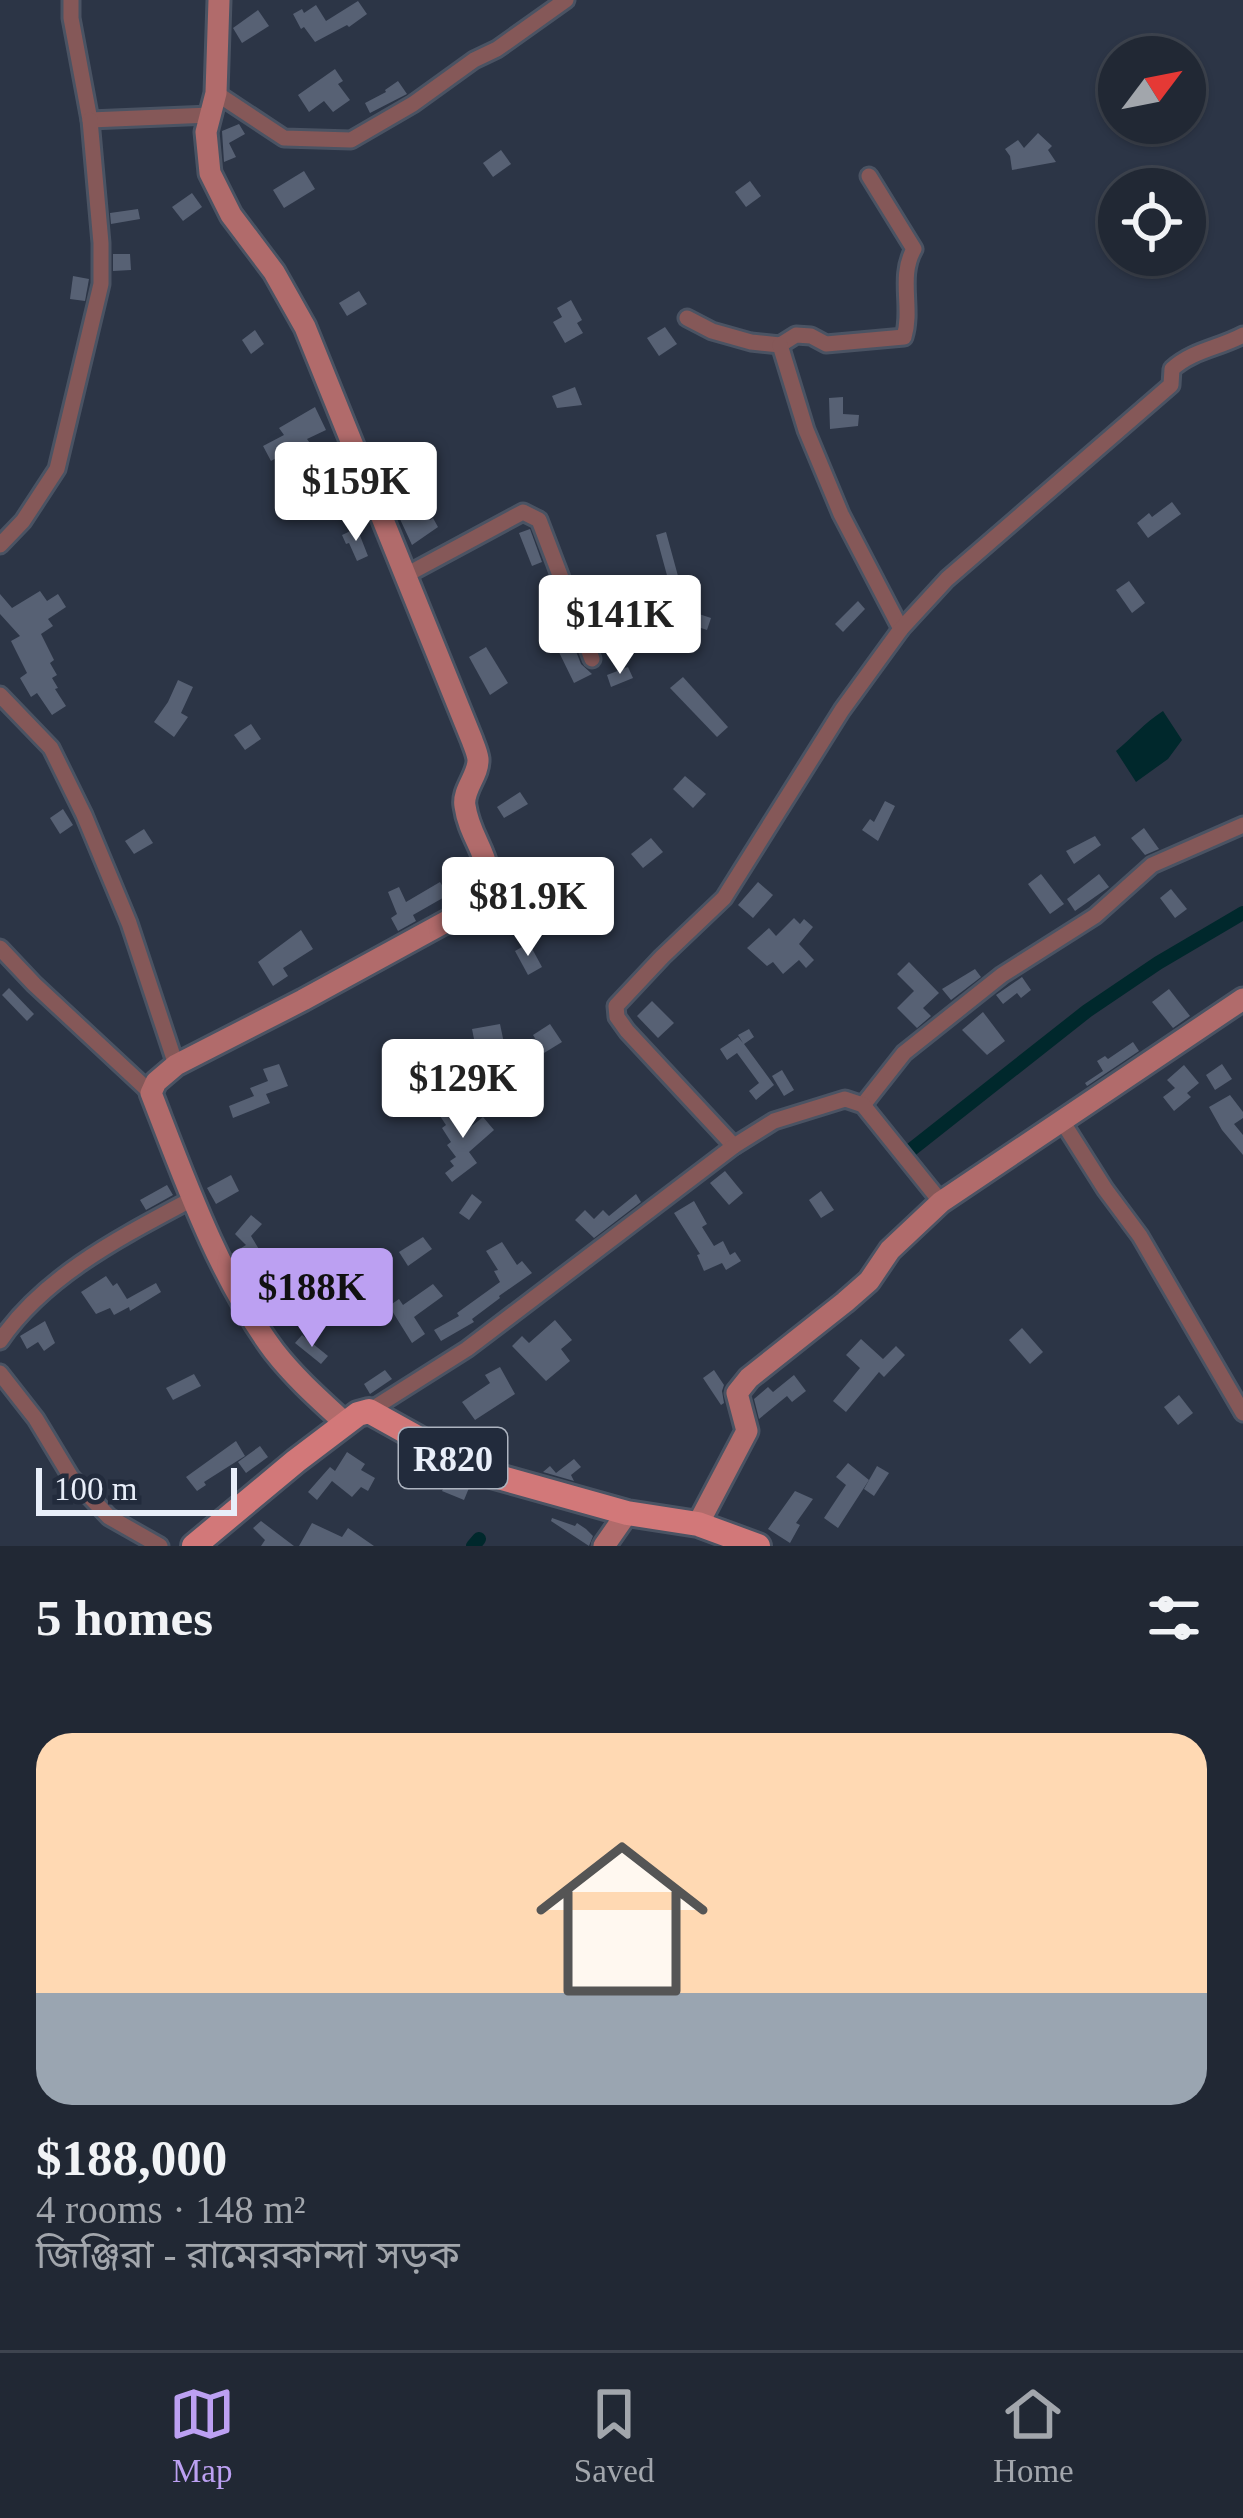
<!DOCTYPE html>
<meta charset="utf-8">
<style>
body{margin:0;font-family:"Times New Roman","Noto Sans Bengali",serif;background:#2d3440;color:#f1f3f6;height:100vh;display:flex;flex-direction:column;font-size:45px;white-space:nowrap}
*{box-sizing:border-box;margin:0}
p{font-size:39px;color:#a2a6ac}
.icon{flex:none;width:66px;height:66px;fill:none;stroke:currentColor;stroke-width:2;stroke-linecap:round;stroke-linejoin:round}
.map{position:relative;height:1546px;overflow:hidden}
.panel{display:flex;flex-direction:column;background:#212834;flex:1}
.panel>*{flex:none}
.needle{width:78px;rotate:58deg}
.fabs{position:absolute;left:1098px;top:36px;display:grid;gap:24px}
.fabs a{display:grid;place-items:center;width:108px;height:108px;border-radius:50%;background:#212834;box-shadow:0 3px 9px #0004,0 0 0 3px #3e444f;font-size:60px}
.scale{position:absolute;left:36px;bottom:30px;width:201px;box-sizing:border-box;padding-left:12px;border:6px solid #e8eef9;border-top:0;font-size:33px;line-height:42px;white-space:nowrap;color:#e8eef9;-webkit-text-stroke:9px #222b3c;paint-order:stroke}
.price{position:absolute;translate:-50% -102px;padding:0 27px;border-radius:12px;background:#fff;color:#222;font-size:39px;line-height:78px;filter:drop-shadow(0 3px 6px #0008)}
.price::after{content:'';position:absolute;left:50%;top:72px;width:36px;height:27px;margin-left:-18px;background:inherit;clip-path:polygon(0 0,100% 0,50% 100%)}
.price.active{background:#bca0f2;color:#111}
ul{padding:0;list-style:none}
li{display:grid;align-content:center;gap:24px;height:636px;padding:0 36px}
li span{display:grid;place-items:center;height:372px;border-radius:36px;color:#555}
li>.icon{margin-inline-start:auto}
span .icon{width:216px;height:216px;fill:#fffc;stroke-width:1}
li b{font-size:51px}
h2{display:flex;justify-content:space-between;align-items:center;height:144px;padding:0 36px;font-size:51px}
.tab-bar{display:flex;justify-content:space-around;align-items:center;height:168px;border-top:3px solid #3e444f;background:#212834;font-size:33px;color:#a2a6ac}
.tab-bar a{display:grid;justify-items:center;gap:6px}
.tab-bar .active{color:#bca0f2}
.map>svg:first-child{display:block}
.water{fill:#00282c}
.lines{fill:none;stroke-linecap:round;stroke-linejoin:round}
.canal{stroke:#00282c;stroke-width:14}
.building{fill:#576174}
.street-casing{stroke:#4a5363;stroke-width:21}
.secondary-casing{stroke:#4a5363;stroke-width:27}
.primary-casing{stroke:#4a5363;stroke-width:30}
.street{stroke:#855858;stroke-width:15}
.secondary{stroke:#b16b6b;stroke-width:21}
.primary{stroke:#d27879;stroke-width:24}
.labels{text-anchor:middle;stroke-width:9;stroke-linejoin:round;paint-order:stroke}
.shield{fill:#222b3c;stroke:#adb4c0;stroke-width:3}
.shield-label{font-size:36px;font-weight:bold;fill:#e8eef9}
</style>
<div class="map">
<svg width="1243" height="1546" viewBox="0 0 1243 1546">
<rect width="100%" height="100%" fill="#2c3546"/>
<!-- water -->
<path class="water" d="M 1163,711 L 1182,740 L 1168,759 L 1136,782 L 1116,751 C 1132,738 1144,723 1163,711 Z"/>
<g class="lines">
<!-- canal -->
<g class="canal">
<polyline points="907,1153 1087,1011 1158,963 1243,913"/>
<polyline points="473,1546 479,1539"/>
</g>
</g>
<!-- building -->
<g class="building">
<polygon points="358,1 367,14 349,27 347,25 315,42 304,27 301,29 293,14 302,9 304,13 316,5 326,21"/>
<polygon points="258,10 269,26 242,43 233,28"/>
<polygon points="335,69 343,81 338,84 350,100 333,112 324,101 309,112 298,95"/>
<polygon points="398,81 407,94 370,113 365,103 386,92 385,90"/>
<polygon points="239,124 245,134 229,143 236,157 224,162 222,131"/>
<polygon points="1038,133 1052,146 1048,150 1056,162 1012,170 1010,156 1005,149 1018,140 1024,148"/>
<polygon points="501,150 511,164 493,177 483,163"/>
<polygon points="304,171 315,189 284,208 273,190"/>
<polygon points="750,181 761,196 746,207 735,192"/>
<polygon points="192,193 202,207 183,221 172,207"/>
<polygon points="138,209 140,219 111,224 110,213"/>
<polygon points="113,254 130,254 131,270 113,271"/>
<polygon points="73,276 89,279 85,301 70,299"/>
<polygon points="359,291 367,304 347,316 339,303"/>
<polygon points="571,300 582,320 577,323 583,333 565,343 553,322 562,317 557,308"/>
<polygon points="665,327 677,344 659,356 647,338"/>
<polygon points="255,330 264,344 251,354 242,340"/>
<polygon points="575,387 582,405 557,408 552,396"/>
<polygon points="843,397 843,414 859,415 858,426 830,429 829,398"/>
<polygon points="315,407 326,430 307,439 312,446 296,456 292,449 271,461 263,446 284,435 279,428"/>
<polygon points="416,498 430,520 433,518 438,527 412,545 393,504 402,499 405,505"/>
<polygon points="1172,502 1181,514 1148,538 1137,523 1149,513 1152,517"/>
<polygon points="357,528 368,556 357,561 349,543 346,544 342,535"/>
<polygon points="530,529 542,562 532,566 519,533"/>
<polygon points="666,532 678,576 668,579 656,535"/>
<polygon points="1129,581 1145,603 1132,613 1116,590"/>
<polygon points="40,591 47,601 58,594 66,607 48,619 53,626 41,634 54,660 50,663 57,675 52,678 58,688 55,689 66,706 52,715 37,693 31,697 20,678 27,673 11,641 20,636 0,614 0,594 12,608"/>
<polygon points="858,601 865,609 843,632 835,624"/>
<polygon points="690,611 711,618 707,630 686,623"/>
<polygon points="570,636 581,664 592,674 574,683 555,644"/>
<polygon points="486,647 508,683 490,695 469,657"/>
<polygon points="628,667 633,678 611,687 607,675"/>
<polygon points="683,677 728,727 717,737 670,688"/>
<polygon points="178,680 193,687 181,713 188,717 174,737 154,722 168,702"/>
<polygon points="251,724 261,739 245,750 234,735"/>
<polygon points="685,776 706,794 693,808 673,789"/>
<polygon points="520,792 528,804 504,818 497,807"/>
<polygon points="885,801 895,806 878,841 862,830 870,819 874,822"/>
<polygon points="63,809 73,825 60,834 50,818"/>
<polygon points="1144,828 1159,849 1145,855 1131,838"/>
<polygon points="144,829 153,843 134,854 125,841"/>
<polygon points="1095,836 1101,845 1074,864 1066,851"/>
<polygon points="651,838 663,852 643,868 631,854"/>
<polygon points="1041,874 1064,904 1050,914 1028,884"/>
<polygon points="1099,874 1109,887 1075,911 1067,899"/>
<polygon points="440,882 448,895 413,915 416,921 398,931 391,918 397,914 388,892 399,887 406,902"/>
<polygon points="758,882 773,895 753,918 738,905"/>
<polygon points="1171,889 1187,909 1175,918 1160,898"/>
<polygon points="794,918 800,924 804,919 813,927 799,944 814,960 806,968 799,960 783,974 773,962 767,966 747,948 769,928 776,936"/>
<polygon points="301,930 313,949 283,968 288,976 273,986 258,962"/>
<polygon points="529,943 542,967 528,975 515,951"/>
<polygon points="909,962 939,993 923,1008 931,1016 917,1028 897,1008 914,991 897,974"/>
<polygon points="975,969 981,977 951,1000 942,989"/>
<polygon points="1022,977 1031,990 1021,998 1017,993 1003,1004 996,995"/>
<polygon points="9,988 34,1014 27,1021 2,995"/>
<polygon points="1169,989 1190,1016 1173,1028 1152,1002"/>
<polygon points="652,1001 674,1023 658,1038 637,1016"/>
<polygon points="983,1012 1005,1041 987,1055 962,1030"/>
<polygon points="500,1024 505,1048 477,1054 472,1029"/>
<polygon points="550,1024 562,1042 544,1053 533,1035"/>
<polygon points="749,1029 754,1037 744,1044 774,1085 756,1100 749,1091 759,1083 737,1053 727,1060 720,1049 738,1037 743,1043 738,1035"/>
<polygon points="1133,1042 1139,1051 1087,1086 1085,1083 1103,1071 1097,1061 1105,1056 1108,1059"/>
<polygon points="279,1064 288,1086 266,1094 270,1103 233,1118 229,1106 254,1096 250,1088 268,1081 263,1069"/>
<polygon points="1222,1064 1232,1079 1215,1090 1206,1075"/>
<polygon points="1184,1065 1199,1083 1187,1093 1191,1097 1174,1111 1163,1097 1175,1088 1167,1080"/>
<polygon points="782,1070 794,1090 784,1096 772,1076"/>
<polygon points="1230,1095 1243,1112 1243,1118 1234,1124 1243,1135 1243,1155 1222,1130 1209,1107"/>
<polygon points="449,1106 468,1129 483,1117 494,1130 469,1152 477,1163 452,1182 445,1173 454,1166 450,1161 456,1157 447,1145 451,1142 442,1128 446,1125 438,1113"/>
<polygon points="725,1171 743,1193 729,1205 710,1183"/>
<polygon points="231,1175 239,1191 216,1204 207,1188"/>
<polygon points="167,1185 173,1195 146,1210 140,1200"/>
<polygon points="821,1191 834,1210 821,1218 809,1200"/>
<polygon points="472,1194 482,1202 469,1220 459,1213"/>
<polygon points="636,1194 641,1202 594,1238 575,1220 585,1210 594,1219 603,1210 609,1216"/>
<polygon points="694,1201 707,1224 702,1227 714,1246 723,1241 730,1255 735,1252 741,1261 726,1270 722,1263 704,1271 697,1255 700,1254 674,1213"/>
<polygon points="251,1215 262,1224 251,1236 266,1261 260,1264 276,1289 261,1298 233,1253 246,1245 235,1234"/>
<polygon points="423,1237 432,1249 408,1266 399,1252"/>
<polygon points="502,1242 517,1265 522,1261 532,1273 499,1296 500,1298 472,1319 474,1322 441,1341 434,1330 459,1316 457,1313 500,1282 494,1271 498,1270 486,1251"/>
<polygon points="318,1268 334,1297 306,1311 292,1290 302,1284 300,1281"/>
<polygon points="106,1276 113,1286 117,1283 127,1299 156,1283 161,1292 130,1311 129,1307 114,1315 110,1308 96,1314 81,1292"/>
<polygon points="433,1284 443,1296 414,1317 425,1334 412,1343 389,1306 399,1299 403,1305"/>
<polygon points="555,1320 572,1340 561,1349 570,1361 546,1381 512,1346 522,1336 529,1343"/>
<polygon points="45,1321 55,1343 44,1351 38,1342 27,1349 20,1336"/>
<polygon points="1022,1328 1043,1352 1030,1364 1009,1340"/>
<polygon points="302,1335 328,1356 321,1364 295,1343"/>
<polygon points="861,1339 883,1359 896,1346 905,1355 884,1377 879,1372 846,1412 833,1401 860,1368 846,1355"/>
<polygon points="500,1367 515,1394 475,1420 462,1402 490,1383 485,1375"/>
<polygon points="385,1370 392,1379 370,1394 364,1384"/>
<polygon points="714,1370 724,1385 722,1391 724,1403 721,1405 703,1378"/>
<polygon points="194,1374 201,1386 173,1400 166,1388"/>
<polygon points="794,1375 806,1391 792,1402 787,1396 759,1419 754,1399 768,1387 773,1392"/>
<polygon points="1179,1395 1193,1413 1178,1425 1164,1407"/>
<polygon points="236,1441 245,1456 204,1482 206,1485 197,1491 186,1477"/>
<polygon points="260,1446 268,1457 246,1473 238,1462"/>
<polygon points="347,1452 365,1464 361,1470 375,1478 368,1491 361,1487 352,1497 332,1481 317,1500 308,1492 330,1467 335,1471"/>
<polygon points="574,1459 581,1467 571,1475 574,1481 543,1472 550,1466 556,1473"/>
<polygon points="848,1463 869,1480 838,1528 824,1518 846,1485 836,1477"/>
<polygon points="877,1466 889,1473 874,1496 864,1489"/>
<polygon points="448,1479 469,1488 464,1500 442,1491"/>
<polygon points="795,1491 813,1499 796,1523 800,1525 790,1543 768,1529"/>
<polygon points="552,1518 575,1526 577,1523 586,1529 593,1536 589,1546 551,1521"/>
<polygon points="261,1521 294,1546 261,1546 265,1540 253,1528"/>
<polygon points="312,1523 342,1537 348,1528 374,1546 299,1546"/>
</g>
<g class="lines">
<defs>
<g id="street">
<polyline points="71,0 71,18 90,120 210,115"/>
<polyline points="216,93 284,138 351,140 413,104 474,60 497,49 566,0"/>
<path d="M 687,318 L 712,331 L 751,342 L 780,345 L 796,335 L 811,336 L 826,344 L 904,337 C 913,308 898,277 914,249 L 869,176"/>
<polyline points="780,345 806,430 841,514 901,629"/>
<polyline points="0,545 23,521 57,469 101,284 101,243 90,120"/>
<polyline points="406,575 523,512 539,520 592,659"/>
<polyline points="0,695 51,748 84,815 129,923 176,1065"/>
<polyline points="0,948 34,984 151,1093"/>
<polyline points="863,1105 904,1053 1002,975 1095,916 1152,865 1243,825"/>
<polyline points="1062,1121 1105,1189 1140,1236 1243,1413"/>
<path d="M 734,1146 L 627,1031 L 617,1017 L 616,1006 L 662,957 L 724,898 L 842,710 L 901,629 L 947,579 L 1171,385 L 1172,369 C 1193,350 1219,348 1243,335"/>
<path d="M 0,1341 C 45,1275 123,1236 192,1199"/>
<polyline points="0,1373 36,1419 71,1477 109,1517 160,1546"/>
<polyline points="369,1411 467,1349 734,1146 774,1121 845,1099 863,1105 941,1202"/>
</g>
<g id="secondary">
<path d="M 219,0 L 216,93 L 206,132 L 210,173 L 231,215 L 274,272 L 305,327 L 472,740 C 474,746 477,752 478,759 C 479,775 462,790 465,806 C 470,843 499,862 484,901 L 303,1000 L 176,1065 L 156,1082 L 151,1093 C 184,1178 219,1277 274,1351 C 295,1378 320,1400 345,1423"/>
<polyline points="698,1524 747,1431 737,1393 749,1378 845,1302 869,1281 890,1250 941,1202 1243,999"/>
<polyline points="604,1546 627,1513"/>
</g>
<polyline id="primary" points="194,1546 296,1461 358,1414 369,1411 477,1471 627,1513 698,1524 758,1546"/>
</defs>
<!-- street casing -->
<use href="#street" class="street-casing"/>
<!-- secondary casing -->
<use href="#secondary" class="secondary-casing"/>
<!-- primary casing -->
<use href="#primary" class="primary-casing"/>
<!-- street -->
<use href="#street" class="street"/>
<!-- secondary -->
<use href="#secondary" class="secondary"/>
<!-- primary -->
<use href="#primary" class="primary"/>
</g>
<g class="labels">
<!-- shield labels -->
<rect class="shield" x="399" y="1428" width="108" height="60" rx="9"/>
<g class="shield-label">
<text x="453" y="1471">R820</text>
</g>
</g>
</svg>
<div class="fabs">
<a><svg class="needle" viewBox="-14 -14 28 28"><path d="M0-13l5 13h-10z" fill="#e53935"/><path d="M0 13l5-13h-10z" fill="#a2a6ac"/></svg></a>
<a><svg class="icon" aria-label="locate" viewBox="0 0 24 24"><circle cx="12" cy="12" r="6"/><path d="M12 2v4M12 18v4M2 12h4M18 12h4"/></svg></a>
</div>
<div class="scale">100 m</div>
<b class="price" style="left:356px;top:544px">$159K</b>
<b class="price" style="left:620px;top:677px">$141K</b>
<b class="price" style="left:528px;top:959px">$81.9K</b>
<b class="price" style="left:463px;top:1141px">$129K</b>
<b class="price active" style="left:312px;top:1350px">$188K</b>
</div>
<section class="panel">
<h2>5 homes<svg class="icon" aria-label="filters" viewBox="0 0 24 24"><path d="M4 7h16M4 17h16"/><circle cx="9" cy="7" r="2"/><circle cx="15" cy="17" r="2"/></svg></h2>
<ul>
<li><span style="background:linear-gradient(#ffd9b3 70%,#9aa5b1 0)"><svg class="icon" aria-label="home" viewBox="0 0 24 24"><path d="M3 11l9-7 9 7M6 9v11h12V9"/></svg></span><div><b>$188,000</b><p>4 rooms · 148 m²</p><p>জিঞ্জিরা - রামেরকান্দা সড়ক</p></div></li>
</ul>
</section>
<nav class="tab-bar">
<a class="active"><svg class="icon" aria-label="map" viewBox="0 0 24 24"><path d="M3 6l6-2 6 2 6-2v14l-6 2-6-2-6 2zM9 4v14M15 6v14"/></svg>Map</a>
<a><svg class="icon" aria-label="saved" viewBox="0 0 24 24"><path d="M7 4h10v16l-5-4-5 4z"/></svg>Saved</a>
<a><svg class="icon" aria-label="home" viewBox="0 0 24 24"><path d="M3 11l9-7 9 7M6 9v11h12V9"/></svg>Home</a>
</nav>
